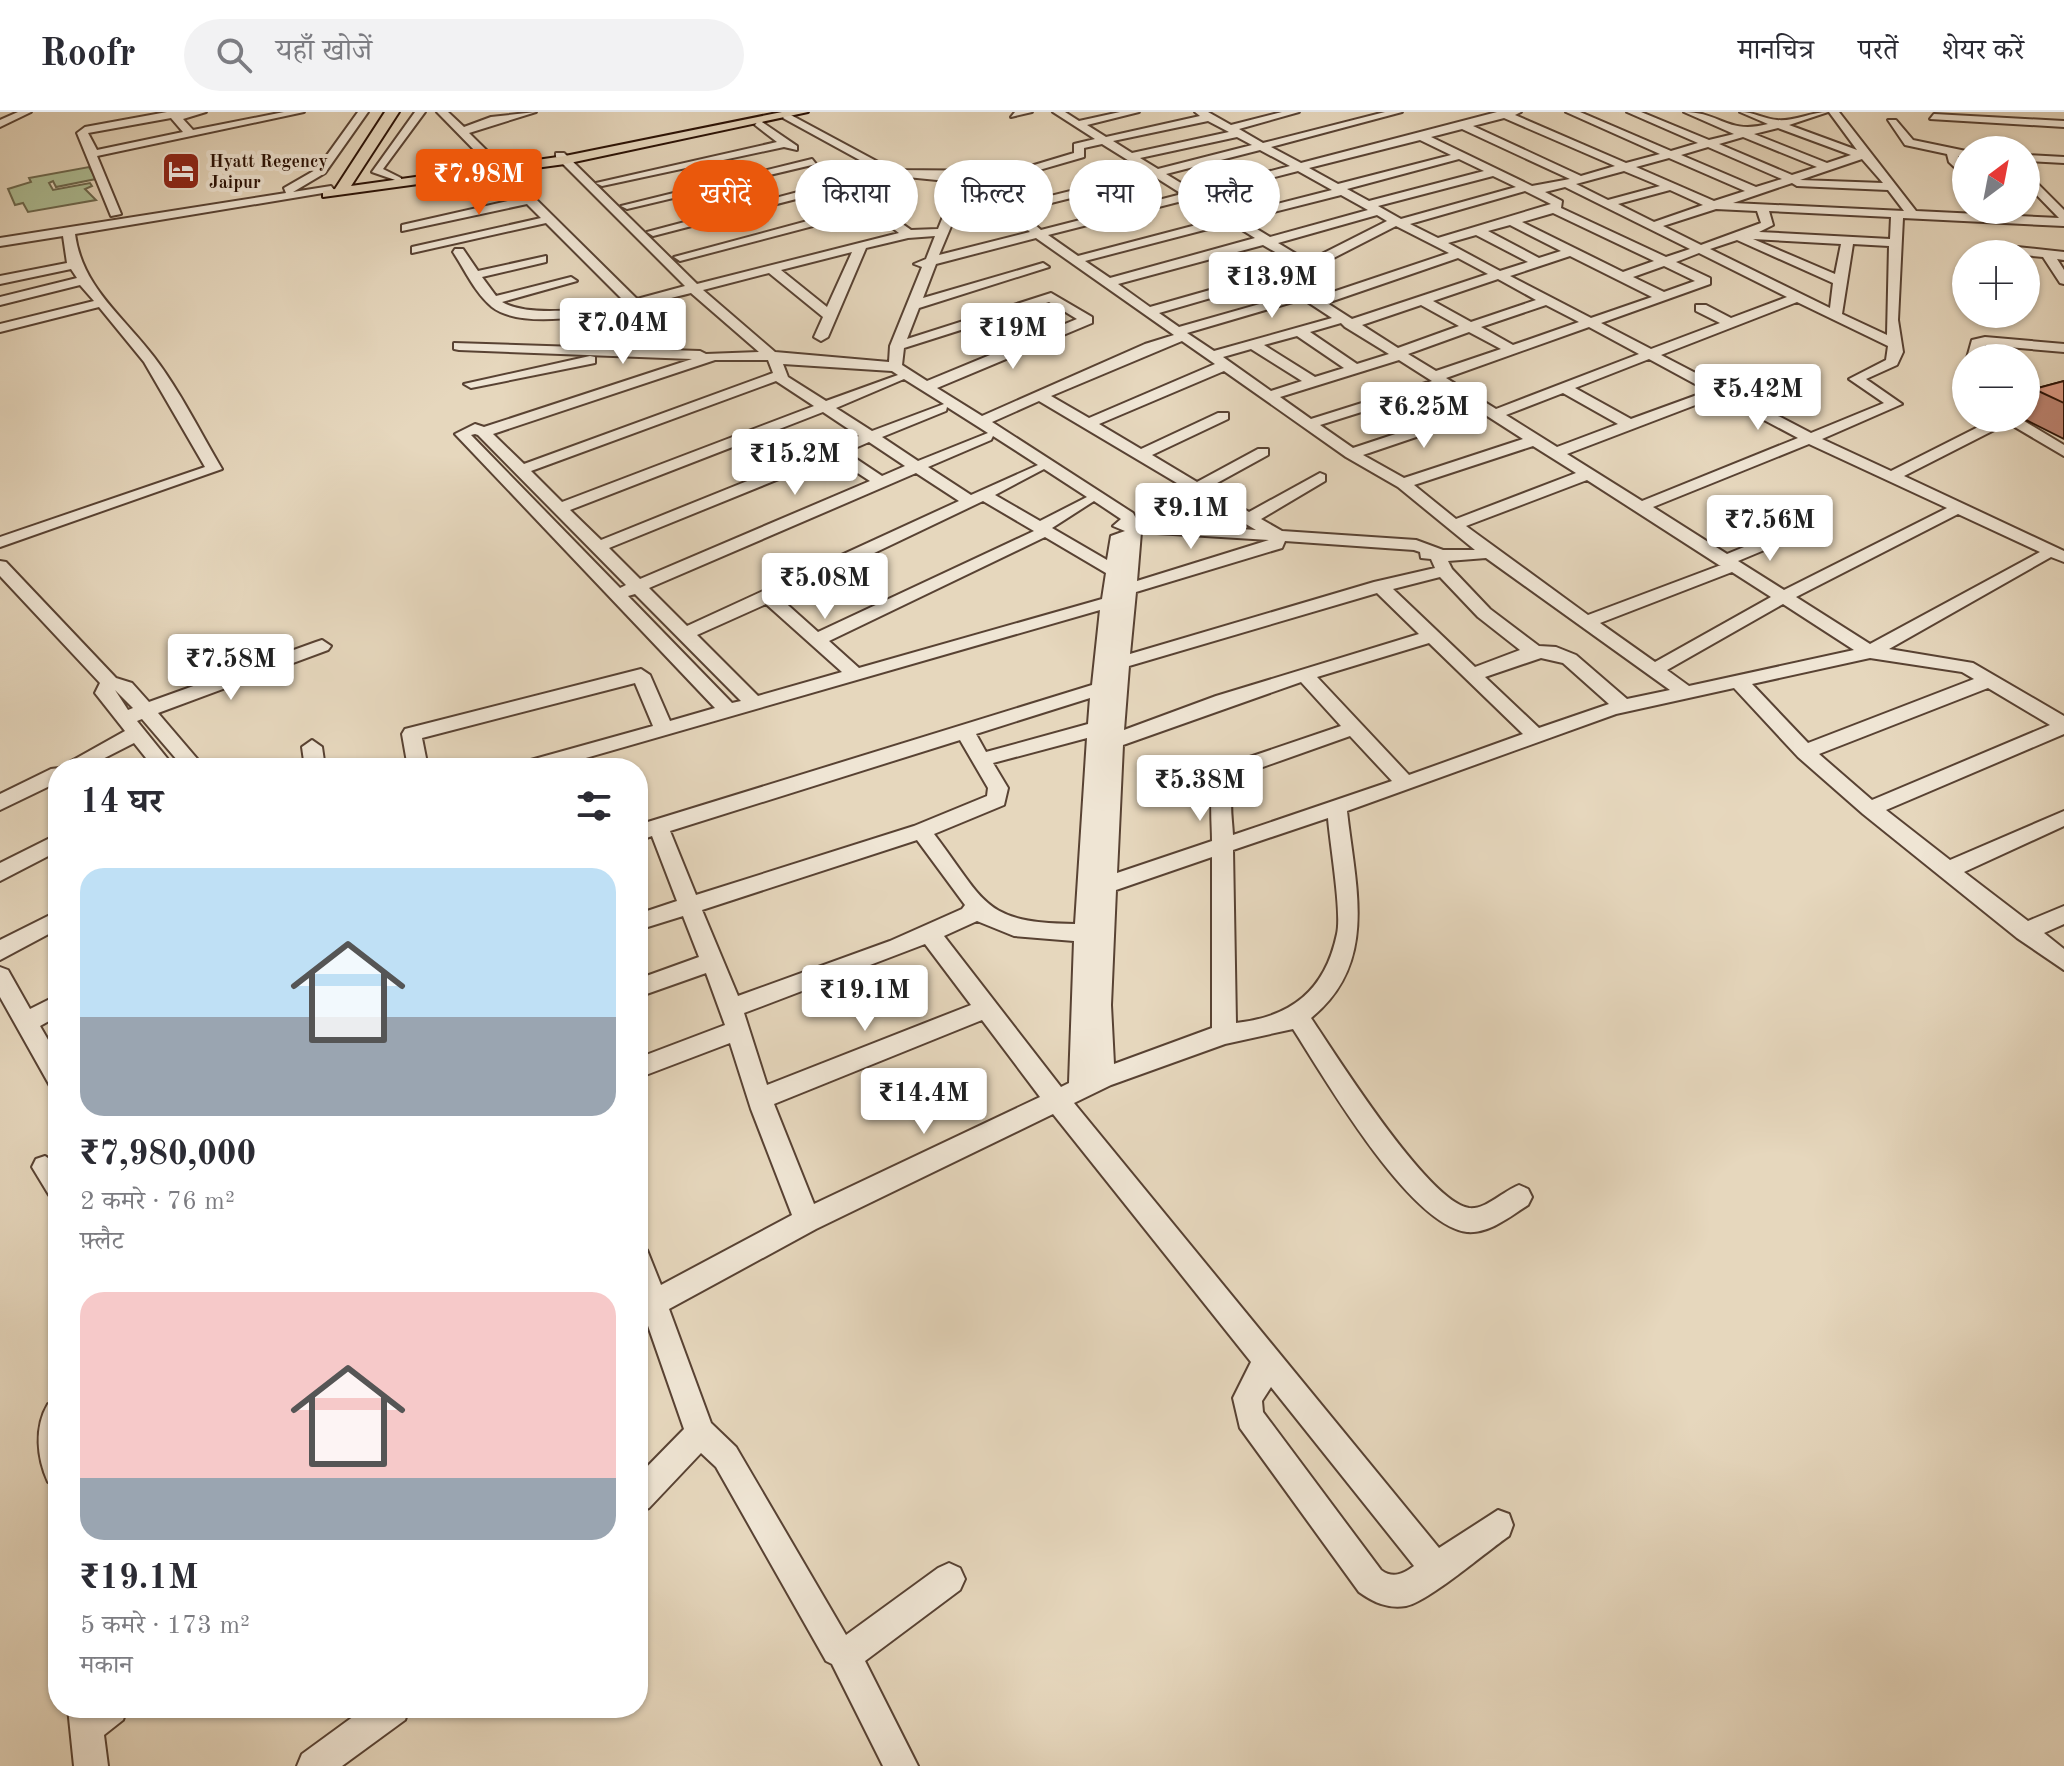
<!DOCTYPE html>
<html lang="hi">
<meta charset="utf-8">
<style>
body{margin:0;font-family:"Old Standard TT","Noto Serif Devanagari",serif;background:#f2f2f3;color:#2b2b33;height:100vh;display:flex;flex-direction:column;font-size:30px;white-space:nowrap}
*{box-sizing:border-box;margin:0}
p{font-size:26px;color:#7c7c81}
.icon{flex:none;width:44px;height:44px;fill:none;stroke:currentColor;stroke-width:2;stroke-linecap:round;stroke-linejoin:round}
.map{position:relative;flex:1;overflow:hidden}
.side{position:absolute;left:48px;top:646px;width:600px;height:960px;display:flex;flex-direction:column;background:#fff;border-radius:32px;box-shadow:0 2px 6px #0004}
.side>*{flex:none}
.guide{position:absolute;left:672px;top:48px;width:760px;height:72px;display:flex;gap:16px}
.needle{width:52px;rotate:32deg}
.fabs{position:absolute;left:1952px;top:24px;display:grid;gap:16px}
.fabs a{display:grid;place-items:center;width:88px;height:88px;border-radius:50%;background:#fff;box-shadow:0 2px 6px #0004;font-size:40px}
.price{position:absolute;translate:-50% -68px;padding:0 18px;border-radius:8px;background:#fff;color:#222;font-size:26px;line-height:52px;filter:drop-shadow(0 2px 4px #0008)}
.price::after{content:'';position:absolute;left:50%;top:48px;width:24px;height:18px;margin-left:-12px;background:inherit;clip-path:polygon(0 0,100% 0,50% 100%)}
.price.on{background:#ea580c;color:#fff}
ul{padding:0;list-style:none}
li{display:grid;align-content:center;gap:16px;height:424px;padding:0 32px}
li span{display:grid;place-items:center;height:248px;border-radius:24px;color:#555}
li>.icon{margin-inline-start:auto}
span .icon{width:144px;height:144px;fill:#fffc;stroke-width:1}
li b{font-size:34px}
h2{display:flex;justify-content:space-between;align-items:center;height:96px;padding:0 32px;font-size:34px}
.pill{padding:0 28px;border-radius:36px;background:#fff;box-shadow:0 2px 6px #0004;font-size:28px;line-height:72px}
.pill.on{background:#ea580c;color:#fff}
header{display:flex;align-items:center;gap:48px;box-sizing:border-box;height:112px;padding:0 40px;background:#fff;border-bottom:2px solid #e1e1e2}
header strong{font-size:38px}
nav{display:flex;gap:44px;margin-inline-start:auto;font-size:28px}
.search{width:560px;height:72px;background:#f2f2f3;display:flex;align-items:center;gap:20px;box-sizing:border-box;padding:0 28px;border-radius:44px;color:#7c7c81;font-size:30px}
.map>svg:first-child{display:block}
.green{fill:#aebf96;stroke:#6c684e;stroke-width:2}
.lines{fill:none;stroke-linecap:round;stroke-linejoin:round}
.minor-casing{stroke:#584233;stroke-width:4}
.major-casing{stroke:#291005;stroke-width:4}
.minor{fill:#efe5d4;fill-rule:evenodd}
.major{fill:#e6d7bd;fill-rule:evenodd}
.wall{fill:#be8472;stroke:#291005;stroke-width:2}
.building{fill:#dd9a85;stroke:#291005;stroke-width:2}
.labels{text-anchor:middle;stroke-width:8;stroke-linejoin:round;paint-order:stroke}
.far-poi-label{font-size:18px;font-weight:bold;fill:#291005;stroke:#efe5d4;text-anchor:start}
</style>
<header>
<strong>Roofr</strong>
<div class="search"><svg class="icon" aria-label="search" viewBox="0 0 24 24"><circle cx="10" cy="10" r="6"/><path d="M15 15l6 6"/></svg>यहाँ खोजें</div>
<nav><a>मानचित्र</a><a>परतें</a><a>शेयर करें</a></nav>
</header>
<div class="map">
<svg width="2064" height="1654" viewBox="0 0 2064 1654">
<rect width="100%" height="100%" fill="#e6d7bd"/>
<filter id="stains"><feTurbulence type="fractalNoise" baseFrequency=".0025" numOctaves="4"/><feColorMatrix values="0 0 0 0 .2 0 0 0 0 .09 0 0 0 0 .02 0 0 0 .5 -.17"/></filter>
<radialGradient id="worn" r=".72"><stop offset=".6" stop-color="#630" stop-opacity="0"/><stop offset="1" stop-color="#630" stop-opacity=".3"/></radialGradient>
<!-- green -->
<polygon class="green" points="89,55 96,67 56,75 53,69 49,71 53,78 90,71 92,74 85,77 96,88 28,100 23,91 15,93 8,77 31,70 29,66"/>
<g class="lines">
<defs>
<g id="minor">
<polygon points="18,0 31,0 0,15 0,8"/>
<path d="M 167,0 L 206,0 L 183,7 L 193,18 L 284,0 L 304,0 L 97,44 L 121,102 L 111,104 L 77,21 L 85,15 ZM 171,6 L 183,20 L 97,38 L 88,21 Z"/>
<path d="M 358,0 L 368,0 L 325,61 L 293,80 L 331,74 L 335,79 L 75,122 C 82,175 123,204 154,245 C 180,279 200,320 222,357 L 0,435 L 0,425 L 205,355 L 144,250 L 99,195 L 0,220 L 0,212 L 94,189 L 80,173 L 0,193 L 0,185 L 77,166 L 71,157 L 0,172 L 0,164 L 67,151 L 63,124 L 0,134 L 0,126 L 286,81 L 284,76 L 317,57 Z"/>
<polygon points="415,0 425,0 383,57 401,66 401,70 372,60"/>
<path d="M 437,0 L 448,0 L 464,15 L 491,5 L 536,0 L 469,21 L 637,187 L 685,174 L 556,45 L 556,41 L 564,41 L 697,172 L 899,121 L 870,99 L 680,149 L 674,145 L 863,94 L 839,76 L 653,124 L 647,120 L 832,71 L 824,64 L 830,61 L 911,118 L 938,117 L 957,70 L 887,63 L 783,6 L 787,1 L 893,58 L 1014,59 L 1074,41 L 1074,32 L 1095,27 L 1053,0 L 1065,0 L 1079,9 L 1120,0 L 1139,0 L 1087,13 L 1106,25 L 1200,4 L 1195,0 L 1208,0 L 1231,13 L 1282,0 L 1299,0 L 1239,17 L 1263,31 L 1385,0 L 1402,0 L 1271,35 L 1301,51 L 1497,0 L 1521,0 L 1515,3 L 1626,51 L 1660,42 L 1566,0 L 1580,0 L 1671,39 L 1698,31 L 1627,0 L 1641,0 L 1709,28 L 1734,22 L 1684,0 C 1721,0 1727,23 1768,12 L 1740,0 C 1754,0 1764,7 1777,8 C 1792,10 1812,0 1828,0 L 1789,13 L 1857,38 L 1829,0 L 1839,0 L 1916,99 L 2059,106 L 2026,72 L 2026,63 L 2030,64 L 2064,98 L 2064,114 L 1903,106 L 1898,208 L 1903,240 L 1897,253 L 1866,267 L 1902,292 L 1822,327 L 1891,359 L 1996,306 L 2019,306 L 2064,333 L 2064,344 L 2008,311 L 1904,364 L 2064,439 L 2064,450 L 2051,445 L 1889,537 L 1973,551 L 2064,604 L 2064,622 L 1886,698 L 1950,748 L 2064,699 L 2064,714 L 1964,760 L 2028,809 L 2064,794 L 2064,812 L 2044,821 L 2064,837 L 2064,858 L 2017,826 L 1863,702 L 1798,645 L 1734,576 L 1616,602 L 1347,699 C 1355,774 1379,851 1311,906 C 1336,943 1428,1090 1469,1096 C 1486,1098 1503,1079 1519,1073 L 1528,1077 L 1532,1085 L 1528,1093 C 1511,1104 1489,1122 1467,1120 C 1409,1113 1324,965 1293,917 L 1225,932 L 1111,973 L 1074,991 L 1439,1436 L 1498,1398 L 1509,1402 L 1513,1413 L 1509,1424 C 1487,1439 1428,1490 1406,1494 C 1387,1497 1373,1490 1359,1480 L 1240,1316 L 1233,1286 L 1251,1250 L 1053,1002 L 816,1117 L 669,1197 L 711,1311 L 736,1335 L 846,1523 L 938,1456 L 949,1451 L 960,1456 L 965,1467 L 960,1478 L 865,1549 L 918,1654 L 883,1654 L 832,1552 L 826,1549 L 716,1355 L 701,1341 L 649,1396 L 638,1400 L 638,1364 L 684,1317 L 638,1185 L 638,1134 L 647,1138 L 661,1173 L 792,1103 L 751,997 L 730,931 L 638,966 L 638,946 L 725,913 L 706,861 L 638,885 L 638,867 L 699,845 L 683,804 L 638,818 L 638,802 L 677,789 L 652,724 L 638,729 L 638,713 L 1092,573 L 1100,498 L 551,656 L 517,656 L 520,651 L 653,614 L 635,571 L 422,626 L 428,656 L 408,656 L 402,622 L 405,617 L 641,557 L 650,563 L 670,609 L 715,596 L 455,322 L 475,312 L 484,315 L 692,247 L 459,238 L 454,237 L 454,231 L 700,239 L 706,242 L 759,240 L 691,181 C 647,192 531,225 492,195 C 475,181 465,158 453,140 L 455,137 L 463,137 L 478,159 L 546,144 L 546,150 L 482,165 L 496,184 L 571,165 L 577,169 L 502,190 C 529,206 595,197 625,190 L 546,111 L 412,141 L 412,135 L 541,106 L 527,92 L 402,119 L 402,113 L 521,86 ZM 1504,6 L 1615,54 L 1581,64 L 1473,14 ZM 1208,9 L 1229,20 L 1132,41 L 1113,29 ZM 1778,16 L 1851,43 L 1827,51 L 1754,22 ZM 1462,17 L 1570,67 L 1532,74 L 1431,25 ZM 1237,25 L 1252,33 L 1158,57 L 1140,46 ZM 1743,25 L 1817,55 L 1792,63 L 1719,32 ZM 1420,28 L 1451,43 L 1338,72 L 1309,56 ZM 1102,32 L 1147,60 L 1010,94 L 959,93 L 967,67 L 1015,65 L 1084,45 L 1084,36 ZM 1708,35 L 1782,67 L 1756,75 L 1681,43 ZM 1260,38 L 1290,54 L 1194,79 L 1166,62 ZM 1669,46 L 1745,79 L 1714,89 L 1636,55 ZM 1459,47 L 1484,59 L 1369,89 L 1347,77 ZM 1862,47 L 1883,71 L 1800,68 ZM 1298,59 L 1332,78 L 1234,103 L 1202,84 ZM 1624,59 L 1660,74 L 1608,88 L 1576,72 ZM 1493,64 L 1516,75 L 1401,107 L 1378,94 ZM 1155,65 L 1182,82 L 1041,118 L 1019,99 ZM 1792,71 L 1797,74 L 1888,78 L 1904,99 L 1733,91 ZM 1565,75 L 1690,137 L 1666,145 L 1561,96 L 1562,89 L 1545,80 ZM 1670,78 L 1703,93 L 1654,110 L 1618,92 ZM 1525,79 L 1551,92 L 1438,126 L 1410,112 ZM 1341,83 L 1368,98 L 1270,125 L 1242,108 ZM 1190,87 L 1223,106 L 1078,144 L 1048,123 ZM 1716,97 L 1757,99 L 1761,111 L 1701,133 L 1663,114 ZM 1769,99 L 1891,105 L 1890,127 L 1759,120 L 1773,113 ZM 957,100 L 1007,101 L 1030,120 L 939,143 ZM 1553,101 L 1654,149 L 1623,160 L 1522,110 ZM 1377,103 L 1387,109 L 1308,149 L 1278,131 ZM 1231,111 L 1255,126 L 1110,166 L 1085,149 ZM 1510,113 L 1561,139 L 1539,146 L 1488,119 ZM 1396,114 L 1449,141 L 1318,185 L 1285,164 L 1312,157 ZM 1476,123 L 1528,150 L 1500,159 L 1448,131 ZM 935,124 L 926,147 L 914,152 L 922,155 L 890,234 L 889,250 L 775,240 L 703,178 L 769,161 L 823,205 L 814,225 L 821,229 L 828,225 L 866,136 L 908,126 ZM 1036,126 L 1174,223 L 1145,232 L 982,304 L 937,276 L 1092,211 L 1092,205 L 1051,181 L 907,227 L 919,196 L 1049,155 L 1043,151 L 923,186 L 936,152 ZM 1753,127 L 1841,132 L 1835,162 ZM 1737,128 L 1833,171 L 1830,196 L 1710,137 ZM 1853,132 L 1889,134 L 1887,223 L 1842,202 ZM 1263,133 L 1298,153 L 1150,195 L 1118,172 ZM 852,140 L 827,195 L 781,158 ZM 1699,141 L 1787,185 L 1731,206 L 1706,193 L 1696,193 L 1696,199 L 1720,211 L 1651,237 L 1601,211 L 1710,172 L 1710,166 L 1676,150 ZM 1570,144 L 1652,185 L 1591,206 L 1510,164 ZM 1458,146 L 1488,162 L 1352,207 L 1327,191 ZM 1664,154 L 1695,169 L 1664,180 L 1633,165 ZM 1498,167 L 1536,188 L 1471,210 L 1433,189 ZM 1273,168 L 1295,182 L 1179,215 L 1159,201 ZM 1303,187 L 1332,206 L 1214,239 L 1187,221 ZM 1049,190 L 1077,207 L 927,269 L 902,253 L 904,236 ZM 1797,190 L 1888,234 L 1886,248 L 1849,267 L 1884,291 L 1811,321 L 1661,243 ZM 1421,193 L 1459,214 L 1398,236 L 1362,213 ZM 1546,193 L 1579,210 L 1513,233 L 1481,215 ZM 1341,211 L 1345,215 L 1389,242 L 1357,252 L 1310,220 ZM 1589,215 L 1639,242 L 1496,297 L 1446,266 ZM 1469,220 L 1501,237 L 1436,259 L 1408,242 ZM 1297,224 L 1344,256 L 1315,265 L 1264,233 ZM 1182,229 L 1215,252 L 1089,306 L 1051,284 ZM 1251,237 L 1302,269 L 1271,279 L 1223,245 ZM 1649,247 L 1708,279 L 1631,307 L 1575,276 ZM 715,248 L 768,248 L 773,261 L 524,352 L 493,322 ZM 1399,248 L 1432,269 L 1311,307 L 1280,285 ZM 783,252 L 892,259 L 898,263 L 826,289 L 788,265 ZM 1224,259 L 1346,345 L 1398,375 L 1475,438 L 1443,438 L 1416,428 L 1282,419 L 1261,407 L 1325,369 L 1325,363 L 1320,361 L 1249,400 L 1208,376 L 1268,343 L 1268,337 L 1258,337 L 1197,370 L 1152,343 L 1228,307 L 1228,301 L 1218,301 L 1141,337 L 1099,312 ZM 904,267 L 944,292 L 872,319 L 836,296 ZM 776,269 L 814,294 L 562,390 L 531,359 ZM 1441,275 L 1474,296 L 1353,336 L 1320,313 ZM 1563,281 L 1618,312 L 1557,335 L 1506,303 ZM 1719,284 L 1798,326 L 1642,389 L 1567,342 ZM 1039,289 L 1256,418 L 1138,410 L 1133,401 L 992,310 ZM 947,295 L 988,321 L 918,349 L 882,325 L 946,299 ZM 823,300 L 859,324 L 601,428 L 570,398 ZM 1484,302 L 1523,327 L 1404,366 L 1363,343 ZM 475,322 L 478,323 L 626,473 L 620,476 L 471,323 ZM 993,324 L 1038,353 L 971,383 L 928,355 L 991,328 ZM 869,330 L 905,354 L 882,364 L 846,340 ZM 1809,332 L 1947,396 L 1784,478 L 1738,449 L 1805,421 L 1805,415 L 1793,415 L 1727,442 L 1653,395 ZM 1533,334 L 1576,361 L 1456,407 L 1414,373 ZM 833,345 L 870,369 L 640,467 L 609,436 ZM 1044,357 L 1087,385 L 1040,409 L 995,383 ZM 916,361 L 959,389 L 687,514 L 649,476 ZM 1587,368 L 1719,453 L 1721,453 L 1588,503 L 1466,414 ZM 983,389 L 1034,419 L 818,520 L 780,486 ZM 1094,389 L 1121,407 L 1113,414 L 1125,419 L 1111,424 L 1107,448 L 1052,416 ZM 1958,402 L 2040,440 L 1870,532 L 1796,485 ZM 1141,420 L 1269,428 L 1137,469 ZM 1045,425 L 1106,461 L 1102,487 L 859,556 L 829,529 ZM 1285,429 L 1414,438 L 1420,440 L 1421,446 L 1431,447 L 1435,456 L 1374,470 L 1130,542 L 1136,480 L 1282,436 ZM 1486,446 L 1670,578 L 1627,587 L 1576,543 L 1556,535 L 1539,534 L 1490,497 L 1452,457 L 1448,449 ZM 1732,460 L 1771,485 L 1655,550 L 1600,511 ZM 1440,465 L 1478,505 L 1520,538 L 1475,555 L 1393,477 ZM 1377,481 L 1419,522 L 1216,584 L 1124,618 L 1129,554 ZM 635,482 L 741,589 L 732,591 L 628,484 ZM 766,492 L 842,560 L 758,584 L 697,523 ZM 1783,492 L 1854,538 L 1689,574 L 1667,558 ZM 1429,531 L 1523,622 L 1409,663 L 1317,565 ZM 1541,546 L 1563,551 L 1609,592 L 1539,616 L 1485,565 ZM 1870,546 L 1962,560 L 1974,567 L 1808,631 L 1752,572 ZM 1301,570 L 1341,614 L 1232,651 C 1205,669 1212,700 1212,729 L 1117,761 L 1123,633 ZM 1988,576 L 2050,613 L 1872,688 L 1819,642 ZM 1090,586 L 1088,612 L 986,640 L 976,622 ZM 1350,624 L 1392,669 L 1233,723 C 1232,700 1225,675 1246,661 ZM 1087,626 L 1075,812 C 982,811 986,790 934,722 L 1004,693 L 1008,676 L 993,651 ZM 960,628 L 988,676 L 987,684 L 914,714 L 696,783 L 670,719 ZM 1328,706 C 1330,732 1342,801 1337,822 C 1325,879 1291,905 1236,911 L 1233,738 ZM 917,728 L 965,793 L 962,797 L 890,829 L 738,884 L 702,798 ZM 1212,745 L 1212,916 L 1114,952 L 1111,893 L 1116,778 ZM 977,809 L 1014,824 L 1074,829 L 1069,971 L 1061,975 L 944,824 ZM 925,832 L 971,893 L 767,973 L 744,901 ZM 982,908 L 1040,985 L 814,1092 L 774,992 ZM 1271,1275 L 1414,1454 C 1403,1462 1393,1467 1381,1458 L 1263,1300 L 1262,1289 Z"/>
<polygon points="1015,0 1032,0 1011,5"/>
<polygon points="1934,2 2064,9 2064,15 1930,7"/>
<polygon points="759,8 797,34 797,38 784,35 602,74 596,71 777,30 755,13"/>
<polygon points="1888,8 1896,8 1913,28 1966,39 1966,45 1958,44 1966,56 1966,66 1949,50 1947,42 1905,33"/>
<polygon points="2026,43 2064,45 2064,51 2026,49"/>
<polygon points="812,47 816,52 627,97 621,94"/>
<polygon points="2017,135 2064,140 2064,148 2057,147 2064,158 2064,172 2060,171 2043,145 2013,142 2011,139"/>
<polygon points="1985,225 2064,232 2064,240 1985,233 1981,246 1967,246 1972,228"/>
<polygon points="590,244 595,245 595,251 471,276 464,272"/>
<path d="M 0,449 L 6,450 L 116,566 L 132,571 L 149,590 L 316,530 L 322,528 L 331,534 L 328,538 L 158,601 L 205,656 L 184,656 L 142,607 L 137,609 L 175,656 L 154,656 L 134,631 L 85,656 L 58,656 L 58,670 L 0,698 L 0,682 L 51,657 L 59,656 L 125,619 L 95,581 L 100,571 L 0,464 ZM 115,578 L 133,596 L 128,598 Z"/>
<polygon points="312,628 322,635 325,656 305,656 302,635"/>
<polygon points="58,722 58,739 0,769 0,751"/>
<polygon points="58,799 58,817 0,848 0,828"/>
<polygon points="0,855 8,858 30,897 58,883 58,904 40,914 58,945 58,977 50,974 0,885"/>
<polygon points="45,1044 58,1053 58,1087 49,1083 32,1055 36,1047"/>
<path d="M 58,1288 L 58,1375 L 48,1370 C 37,1346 34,1315 48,1292 Z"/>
<polygon points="68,1596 127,1596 123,1608 104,1623 108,1654 74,1654"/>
<polygon points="365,1596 409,1596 405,1608 342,1654 297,1654 302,1642"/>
</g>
<polygon id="major" points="385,0 399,0 351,74 565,44 782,0 808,0 565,52 323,85 323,79 335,77"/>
</defs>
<!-- minor casing -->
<use href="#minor" class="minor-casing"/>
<!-- major casing -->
<use href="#major" class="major-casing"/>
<!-- minor -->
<use href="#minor" class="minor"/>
<!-- major -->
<use href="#major" class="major"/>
</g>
<!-- wall -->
<polygon class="wall" points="2064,269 2064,327 2022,306 2026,306 2026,288 2034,277"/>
<!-- building -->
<polygon class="building" points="2064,269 2064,291 2034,277"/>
<!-- icons -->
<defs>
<symbol id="hotel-square" viewBox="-11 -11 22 22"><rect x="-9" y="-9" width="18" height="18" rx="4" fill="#8f2418" stroke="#efe5d4"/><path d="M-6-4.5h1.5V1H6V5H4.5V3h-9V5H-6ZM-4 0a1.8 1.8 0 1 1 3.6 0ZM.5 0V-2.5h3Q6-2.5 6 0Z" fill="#fff"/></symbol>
</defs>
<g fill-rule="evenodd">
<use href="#hotel-square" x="159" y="37" width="44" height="44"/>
</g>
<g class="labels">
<!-- far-poi labels -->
<g class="far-poi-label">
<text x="209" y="55">Hyatt Regency<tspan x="209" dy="21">Jaipur</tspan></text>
</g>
</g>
<rect width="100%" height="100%" filter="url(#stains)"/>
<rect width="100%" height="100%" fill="url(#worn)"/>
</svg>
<div class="fabs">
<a><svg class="needle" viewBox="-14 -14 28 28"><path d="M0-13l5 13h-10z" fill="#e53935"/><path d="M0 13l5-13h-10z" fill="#7c7c81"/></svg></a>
<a>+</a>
<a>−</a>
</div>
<b class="price on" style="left:479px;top:105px">₹7.98M</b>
<b class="price" style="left:1272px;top:208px">₹13.9M</b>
<b class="price" style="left:623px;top:254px">₹7.04M</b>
<b class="price" style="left:1013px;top:259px">₹19M</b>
<b class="price" style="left:1758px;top:320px">₹5.42M</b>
<b class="price" style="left:1424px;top:338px">₹6.25M</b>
<b class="price" style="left:795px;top:385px">₹15.2M</b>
<b class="price" style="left:1191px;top:439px">₹9.1M</b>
<b class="price" style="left:1770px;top:451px">₹7.56M</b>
<b class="price" style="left:825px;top:509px">₹5.08M</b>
<b class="price" style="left:231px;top:590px">₹7.58M</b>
<b class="price" style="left:1200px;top:711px">₹5.38M</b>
<b class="price" style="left:865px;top:921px">₹19.1M</b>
<b class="price" style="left:924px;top:1024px">₹14.4M</b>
<div class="guide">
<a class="pill on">खरीदें</a>
<a class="pill">किराया</a>
<a class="pill">फ़िल्टर</a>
<a class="pill">नया</a>
<a class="pill">फ़्लैट</a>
</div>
<section class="side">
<h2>14 घर<svg class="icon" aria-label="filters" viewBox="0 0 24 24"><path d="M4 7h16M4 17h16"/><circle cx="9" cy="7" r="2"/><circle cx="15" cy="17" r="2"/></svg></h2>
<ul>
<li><span style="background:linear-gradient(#bfe0f5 60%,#9aa5b1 0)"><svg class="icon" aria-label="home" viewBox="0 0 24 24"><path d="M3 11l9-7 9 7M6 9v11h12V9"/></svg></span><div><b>₹7,980,000</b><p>2 कमरे · 76 m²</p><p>फ़्लैट</p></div></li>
<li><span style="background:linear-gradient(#f6c9c9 75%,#9aa5b1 0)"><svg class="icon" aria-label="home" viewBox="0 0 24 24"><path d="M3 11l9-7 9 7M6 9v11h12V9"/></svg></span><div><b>₹19.1M</b><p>5 कमरे · 173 m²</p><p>मकान</p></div></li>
</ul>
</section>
</div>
